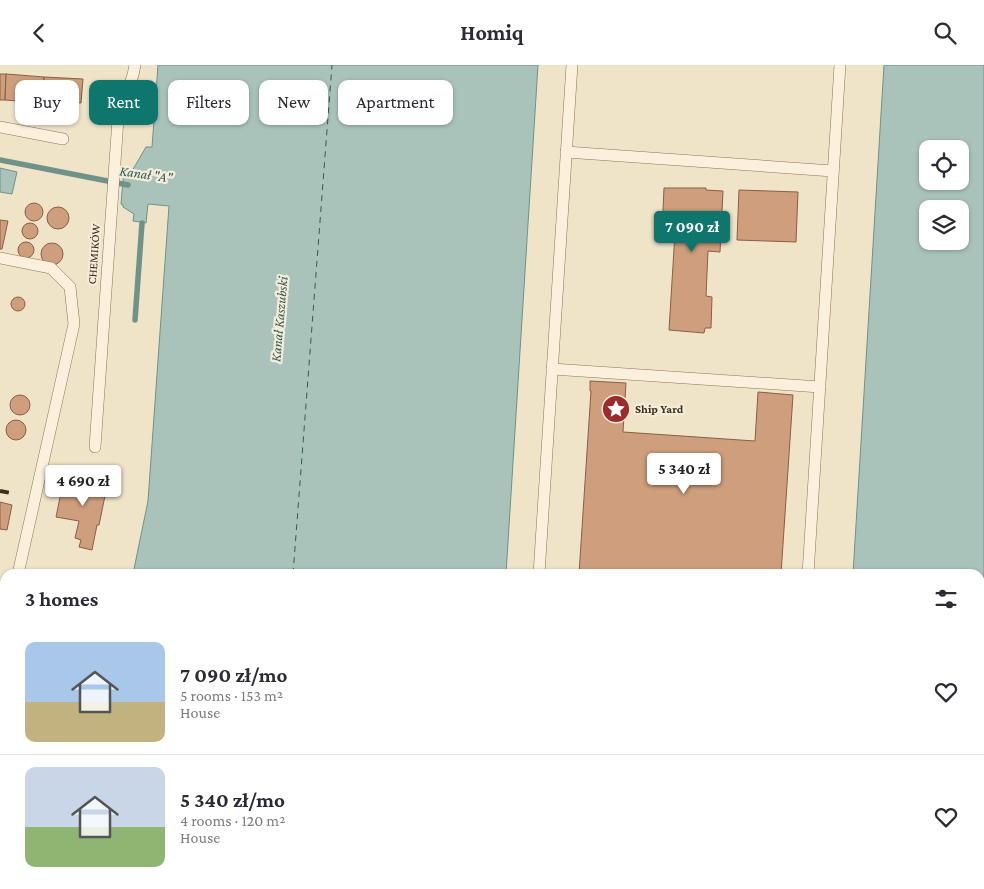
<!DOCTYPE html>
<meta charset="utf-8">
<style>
body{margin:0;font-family:"Crimson Pro",serif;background:#f2f2f3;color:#2b2b33;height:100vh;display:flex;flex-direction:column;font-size:19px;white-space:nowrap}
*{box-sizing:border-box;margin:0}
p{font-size:16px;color:#7c7c81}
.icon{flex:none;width:28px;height:28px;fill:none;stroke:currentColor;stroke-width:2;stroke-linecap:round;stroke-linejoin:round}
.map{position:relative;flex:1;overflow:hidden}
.details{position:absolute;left:0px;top:504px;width:985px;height:321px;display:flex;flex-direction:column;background:#fff;border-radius:15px 15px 0 0;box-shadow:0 1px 4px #0004}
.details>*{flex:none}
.banner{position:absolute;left:15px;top:15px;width:500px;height:45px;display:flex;gap:10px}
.controls{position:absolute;left:919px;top:75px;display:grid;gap:10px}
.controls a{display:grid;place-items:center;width:50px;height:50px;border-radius:10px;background:#fff;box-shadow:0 1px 4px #0004;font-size:25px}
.price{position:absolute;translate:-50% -42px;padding:0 11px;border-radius:5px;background:#fff;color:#222;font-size:16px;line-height:32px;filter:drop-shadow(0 1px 2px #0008)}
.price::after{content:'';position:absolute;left:50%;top:30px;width:15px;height:11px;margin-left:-8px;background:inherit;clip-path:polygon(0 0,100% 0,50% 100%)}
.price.on{background:#0f766e;color:#fff}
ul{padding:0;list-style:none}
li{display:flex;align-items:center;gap:15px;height:125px;padding:0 25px}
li+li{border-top:1px solid #e1e1e2}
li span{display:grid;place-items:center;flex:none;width:140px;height:100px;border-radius:10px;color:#555}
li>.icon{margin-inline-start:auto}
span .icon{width:60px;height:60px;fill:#fffc;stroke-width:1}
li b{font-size:21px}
h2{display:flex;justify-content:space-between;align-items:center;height:60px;padding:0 25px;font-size:21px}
.pill{padding:0 18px;border-radius:10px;background:#fff;box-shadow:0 1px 4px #0004;font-size:18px;line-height:45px}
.pill.on{background:#0f766e;color:#fff}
header{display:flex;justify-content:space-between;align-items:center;height:65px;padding:0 25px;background:#fff;font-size:22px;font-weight:700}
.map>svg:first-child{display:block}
.water{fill:#a9c3bb;stroke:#6f9289;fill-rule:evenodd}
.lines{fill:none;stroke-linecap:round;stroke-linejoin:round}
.stream{stroke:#6f9289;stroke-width:5.5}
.ferry{stroke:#2f5c58;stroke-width:1;stroke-dasharray:6 5;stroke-linecap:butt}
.building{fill:#ce9e7d;stroke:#8b5e42}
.lane-casing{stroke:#8c755c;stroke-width:12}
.lane{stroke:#faf0dc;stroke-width:11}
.rail{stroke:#3c2d20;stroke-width:4;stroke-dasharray:9 9;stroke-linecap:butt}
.labels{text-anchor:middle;stroke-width:4.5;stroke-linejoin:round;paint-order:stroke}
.street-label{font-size:12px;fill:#3c2d20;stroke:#f6edd8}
.poi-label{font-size:12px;font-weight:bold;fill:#3c2d20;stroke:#f6edd8;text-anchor:start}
.water-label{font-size:14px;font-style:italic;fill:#2f5c58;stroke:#f6edd8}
</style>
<header><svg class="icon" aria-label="back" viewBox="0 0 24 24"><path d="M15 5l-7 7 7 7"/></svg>Homiq<svg class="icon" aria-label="search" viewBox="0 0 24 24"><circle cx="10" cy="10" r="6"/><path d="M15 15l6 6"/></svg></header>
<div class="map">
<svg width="984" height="824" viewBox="0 0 984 824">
<rect width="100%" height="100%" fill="#efe3c8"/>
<!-- water -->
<g class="water">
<polygon points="158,0 538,0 506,509 133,509 148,436 169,141 148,139 146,158 133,156 134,149 123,142 123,140 121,139 124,105 132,106 146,82 152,82"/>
<path d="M 884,0 L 984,0 L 984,824 L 834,824 L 834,820 L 980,820 L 980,509 L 853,509 ZM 928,84 L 960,84 L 960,116 L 928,116 ZM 928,144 L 960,144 L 960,176 L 928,176 Z"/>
<polygon points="0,103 17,107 12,129 0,127"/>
<polygon points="70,820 487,820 487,824 69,824"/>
</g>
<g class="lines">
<!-- stream -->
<g class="stream">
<polyline points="0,95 128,120"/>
<polyline points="135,255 142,158"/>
</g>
<!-- ferry -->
<g class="ferry">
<polyline points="293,509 332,0"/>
<polyline points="268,824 268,820"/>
</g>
</g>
<!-- building -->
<g class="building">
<polygon points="0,9 6,9 5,35 0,35"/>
<polygon points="6,9 44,12 43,38 5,35"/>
<polygon points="44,12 83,14 81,38 43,35"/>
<polygon points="664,123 706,123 706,125 723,126 720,187 708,186 706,231 712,232 711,263 705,263 704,268 669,265 675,168 662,167"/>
<polygon points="739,125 798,127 796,177 737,175"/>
<circle cx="34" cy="147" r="9"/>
<circle cx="58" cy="153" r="11"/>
<polygon points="0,155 8,156 2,184 0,184"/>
<circle cx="30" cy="166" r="8"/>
<circle cx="26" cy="185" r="8"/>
<circle cx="52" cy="189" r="11"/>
<circle cx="18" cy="239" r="7"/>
<polygon points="590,316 626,318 623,367 755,376 758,327 793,330 781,509 579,509 591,326 590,326"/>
<circle cx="20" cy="340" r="10"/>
<circle cx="16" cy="365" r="10"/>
<polygon points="93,412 108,416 99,460 97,460 92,485 79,482 81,475 75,473 79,456 56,452 64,413 92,419"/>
<polygon points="0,437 12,440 7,465 0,464"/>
<polygon points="0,772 5,773 5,792 0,791"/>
</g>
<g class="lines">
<defs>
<g id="lane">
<polyline points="0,62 63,74"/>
<polyline points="566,87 833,106"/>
<polyline points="0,193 51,203 70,222 74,259 18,509"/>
<polyline points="552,304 820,322"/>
<polyline points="95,382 118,54 133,10 135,0"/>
<polyline points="539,509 572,0"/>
<polyline points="808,509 840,0"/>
<polyline points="0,595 5,570"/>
<polyline points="519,824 519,820"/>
<polyline points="788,824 789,820"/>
</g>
</defs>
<!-- lane casing -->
<use href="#lane" class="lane-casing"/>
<!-- lane -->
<use href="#lane" class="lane"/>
<!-- rail -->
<polyline class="rail" points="0,426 11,428"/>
</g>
<!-- icons -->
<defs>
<symbol id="sight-disc" viewBox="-11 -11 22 22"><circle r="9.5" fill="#9c2b2d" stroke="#f6edd8"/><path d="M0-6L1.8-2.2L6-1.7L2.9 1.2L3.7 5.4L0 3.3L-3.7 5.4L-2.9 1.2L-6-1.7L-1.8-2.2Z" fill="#fff"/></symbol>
</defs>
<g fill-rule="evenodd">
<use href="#sight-disc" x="600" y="328" width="32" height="32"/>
</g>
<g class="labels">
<!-- street labels -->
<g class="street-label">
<text transform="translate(94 189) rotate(-86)" y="4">CHEMIKÓW</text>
</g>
<!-- poi labels -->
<g class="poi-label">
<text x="635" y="348">Ship Yard</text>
</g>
<!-- water labels -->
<g class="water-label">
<text transform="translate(146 109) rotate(8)" y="5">Kanał "A"</text>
<text transform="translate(279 254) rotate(-85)" y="5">Kanał Kaszubski</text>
</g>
</g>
</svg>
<div class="controls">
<a><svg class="icon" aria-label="locate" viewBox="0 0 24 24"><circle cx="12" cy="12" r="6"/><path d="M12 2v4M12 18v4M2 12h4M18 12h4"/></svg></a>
<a><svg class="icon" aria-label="layers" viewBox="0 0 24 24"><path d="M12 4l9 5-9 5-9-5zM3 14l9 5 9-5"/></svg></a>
</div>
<b class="price on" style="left:692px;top:188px">7 090 zł</b>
<b class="price" style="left:684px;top:430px">5 340 zł</b>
<b class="price" style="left:83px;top:442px">4 690 zł</b>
<div class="banner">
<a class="pill">Buy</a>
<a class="pill on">Rent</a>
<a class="pill">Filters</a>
<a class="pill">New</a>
<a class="pill">Apartment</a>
</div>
<section class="details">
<h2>3 homes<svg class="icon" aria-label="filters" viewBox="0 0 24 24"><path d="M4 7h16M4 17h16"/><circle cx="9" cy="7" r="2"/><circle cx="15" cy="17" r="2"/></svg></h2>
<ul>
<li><span style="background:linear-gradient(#a9c7e8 60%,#c2b280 0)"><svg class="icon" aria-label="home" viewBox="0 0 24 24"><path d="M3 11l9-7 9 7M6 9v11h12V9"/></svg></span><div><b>7 090 zł/mo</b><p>5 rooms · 153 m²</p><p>House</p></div><svg class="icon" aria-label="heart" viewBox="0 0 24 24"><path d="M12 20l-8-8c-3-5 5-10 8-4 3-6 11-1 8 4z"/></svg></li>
<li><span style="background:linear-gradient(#c9d6e8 60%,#8fb573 0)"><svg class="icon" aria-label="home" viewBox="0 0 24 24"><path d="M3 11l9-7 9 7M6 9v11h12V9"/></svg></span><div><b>5 340 zł/mo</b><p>4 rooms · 120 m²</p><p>House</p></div><svg class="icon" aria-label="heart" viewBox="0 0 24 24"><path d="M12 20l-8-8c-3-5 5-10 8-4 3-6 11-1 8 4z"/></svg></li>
</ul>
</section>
</div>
